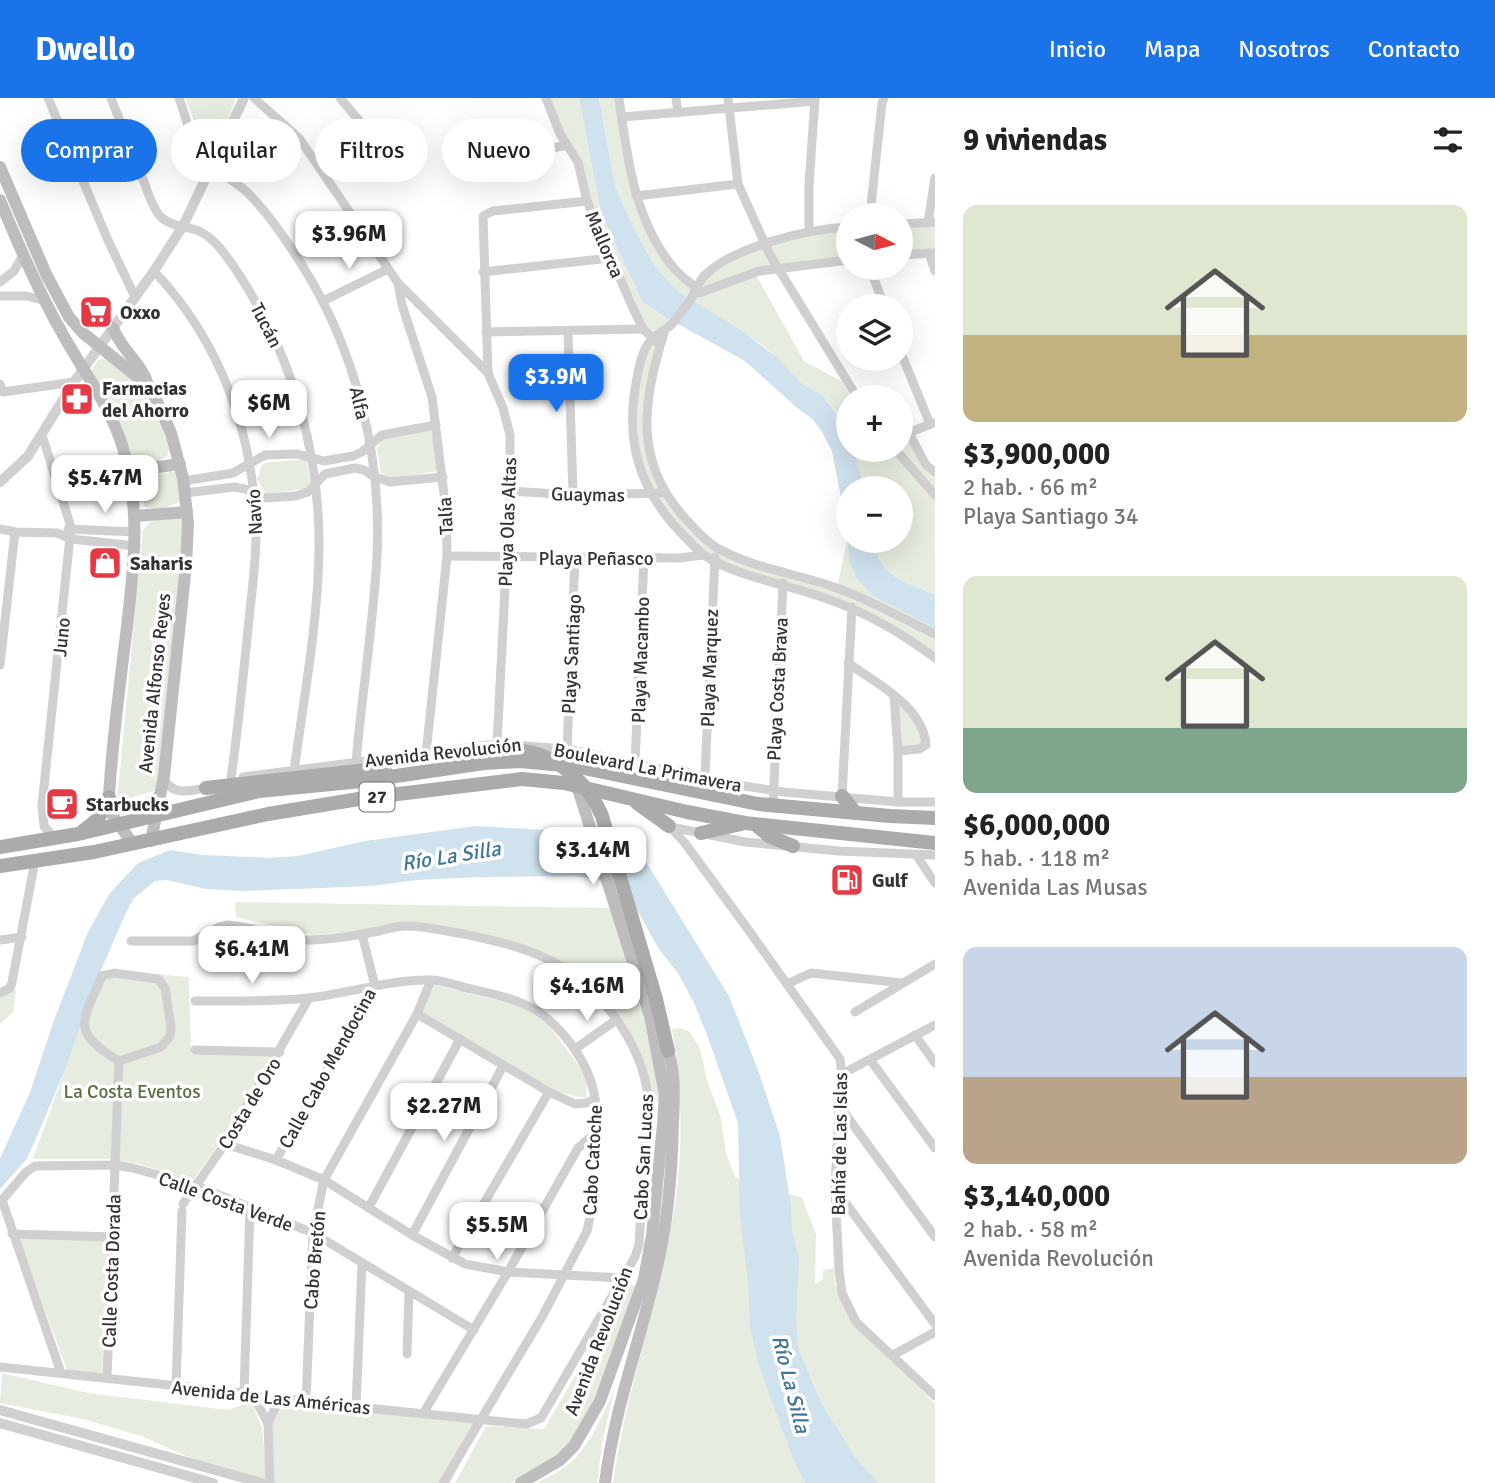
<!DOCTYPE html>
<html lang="es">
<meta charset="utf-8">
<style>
body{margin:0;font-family:Signika,sans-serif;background:#f6f6f6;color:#222;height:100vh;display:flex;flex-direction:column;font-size:26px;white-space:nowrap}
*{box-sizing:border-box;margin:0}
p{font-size:23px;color:#767676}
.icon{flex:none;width:38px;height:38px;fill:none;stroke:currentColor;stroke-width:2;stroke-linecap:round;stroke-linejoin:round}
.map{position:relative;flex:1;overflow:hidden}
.details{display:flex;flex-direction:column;background:#fff;width:560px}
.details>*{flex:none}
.guide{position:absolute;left:21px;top:21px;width:665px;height:63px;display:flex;gap:14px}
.needle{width:46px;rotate:96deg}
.controls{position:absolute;left:836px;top:105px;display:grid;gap:14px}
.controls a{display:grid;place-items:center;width:77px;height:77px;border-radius:50%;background:#fff;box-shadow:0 7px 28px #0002;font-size:35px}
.price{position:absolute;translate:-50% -60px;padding:0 16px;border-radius:14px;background:#fff;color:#222;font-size:23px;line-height:46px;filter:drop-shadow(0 2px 4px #0008)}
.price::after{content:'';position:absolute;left:50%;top:42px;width:21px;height:16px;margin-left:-10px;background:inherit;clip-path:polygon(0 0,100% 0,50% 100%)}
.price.active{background:#1a73e8;color:#fff}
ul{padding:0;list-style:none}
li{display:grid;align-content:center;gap:14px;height:371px;padding:0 28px}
li span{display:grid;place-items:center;height:217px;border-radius:14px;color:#555}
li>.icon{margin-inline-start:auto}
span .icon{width:126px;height:126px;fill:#fffc;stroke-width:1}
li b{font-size:30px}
h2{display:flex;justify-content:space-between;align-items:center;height:84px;padding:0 28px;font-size:30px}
.pill{padding:0 24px;border-radius:32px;background:#fff;box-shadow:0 7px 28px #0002;font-size:24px;line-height:63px}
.pill.active{background:#1a73e8;color:#fff}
header{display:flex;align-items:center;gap:42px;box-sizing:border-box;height:98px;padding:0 35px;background:#1a73e8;color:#fff}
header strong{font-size:33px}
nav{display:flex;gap:38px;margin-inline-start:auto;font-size:24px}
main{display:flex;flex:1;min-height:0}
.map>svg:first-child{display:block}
.green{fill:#e6ecdf}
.water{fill:#cfe2ee}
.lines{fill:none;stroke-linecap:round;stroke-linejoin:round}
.minor{stroke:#d0d0d0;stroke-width:9}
.tertiary{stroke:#d0d0d0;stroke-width:10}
.secondary{stroke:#bdbdbd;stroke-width:12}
.primary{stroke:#ababab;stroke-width:14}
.primary-bridge{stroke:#ababab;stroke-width:14}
.labels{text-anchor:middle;stroke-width:7;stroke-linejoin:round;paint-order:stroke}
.shield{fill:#fff;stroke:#707070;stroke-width:2}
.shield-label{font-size:18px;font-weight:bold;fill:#333}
.street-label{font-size:19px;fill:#333;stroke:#fff}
.poi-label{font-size:19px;font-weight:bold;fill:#333;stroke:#fff;text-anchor:start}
.park-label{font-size:19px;fill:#56703f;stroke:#fff}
.water-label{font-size:21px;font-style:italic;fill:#3f7597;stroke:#fff}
</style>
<header>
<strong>Dwello</strong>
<nav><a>Inicio</a><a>Mapa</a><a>Nosotros</a><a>Contacto</a></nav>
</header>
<main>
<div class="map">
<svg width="935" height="1385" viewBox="0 0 935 1385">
<rect width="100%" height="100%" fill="#fff"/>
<!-- green -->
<g class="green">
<polygon points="185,0 234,0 235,3 210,64"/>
<polygon points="546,0 579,0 601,115 639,197 673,224 658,255 648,345 665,395 718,451 837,490 847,443 850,463 888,505 935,530 935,560 865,515 714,463 680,434 640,373 635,291 652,240 610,160 580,72"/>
<polygon points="599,0 618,0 636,98 659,150 695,189 702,181 763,146 849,130 849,160 755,175 804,263 841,283 851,299 849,299 849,337 838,316 823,298 801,285 769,252 741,232 678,193 656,170 634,131 615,88"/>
<polygon points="935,124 935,154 901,156 901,126"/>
<polygon points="104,260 145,289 172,340 167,359 153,365 134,364 122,328 91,274 97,263"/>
<polygon points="434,332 438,373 392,381 381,375 377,350 384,340"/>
<path d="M 908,338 L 929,373 L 935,379 L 935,497 C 905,483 879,480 874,443 L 901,443 L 901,390 L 864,390 L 854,352 L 901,352 L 901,341 Z"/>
<polygon points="306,361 311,390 266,396 257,381 263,365"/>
<polygon points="177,373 179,404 161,412 145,409 139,385 147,378"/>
<polygon points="179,418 188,437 160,691 117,704 143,432 151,423"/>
<polygon points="894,599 910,612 926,647 898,653"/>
<polygon points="235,804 609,810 627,844 667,1005 653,1003 635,947 593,891 547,858 417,826 314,837 236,819"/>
<polygon points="101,872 189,879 191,956 275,956 222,1042 193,1082 136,1065 108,1061 33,1061"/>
<polygon points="434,887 521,908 549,928 588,980 586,1000 552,993 420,916"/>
<polygon points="16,892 13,914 0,926 0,895"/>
<path d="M 680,930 L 689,933 L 700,950 L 707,982 L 721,1020 L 726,1055 L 735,1079 L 802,1100 L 816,1136 L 815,1186 L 823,1181 L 823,1172 L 834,1170 L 835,1186 L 849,1220 L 935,1306 L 935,1385 L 613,1385 C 625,1298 655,1215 671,1129 C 684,1063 683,996 672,931 Z"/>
<polygon points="19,1141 107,1141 102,1277 68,1275"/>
<polygon points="629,1187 640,1188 619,1245 591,1307 573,1340 559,1356 511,1385 455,1385 486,1328 544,1331"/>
<polygon points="2,1275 88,1295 228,1312 251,1304 262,1330 267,1385 220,1373 141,1338 83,1321 0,1305"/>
<path d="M 614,1293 L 602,1346 L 597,1385 L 536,1385 C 548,1379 561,1373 570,1365 C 591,1347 602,1317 614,1293 Z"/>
<polygon points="270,1302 483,1323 450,1385 272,1385"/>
</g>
<!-- water -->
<g class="water">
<path d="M 579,0 L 599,0 L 615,88 L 634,131 L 656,170 L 678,193 L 741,232 L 779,261 L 801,285 L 823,298 L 843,324 L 849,337 L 849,352 L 854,352 L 864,390 L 849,390 L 849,443 L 874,443 C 879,480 905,483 935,497 L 935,530 L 874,498 L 856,480 L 850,463 L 841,400 L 832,353 L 821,332 L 812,321 L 796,309 L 745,263 L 667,220 L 642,203 L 601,115 Z"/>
<polygon points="476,728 546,732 620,742 634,750 646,764 729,898 758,972 780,1038 791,1108 792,1132 799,1160 796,1222 798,1250 821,1305 855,1359 878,1385 805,1385 792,1358 769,1295 758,1265 750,1227 748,1183 740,1118 738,1025 707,937 694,905 678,875 660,853 636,810 620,793 603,783 575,778 480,779 417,782 371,788 241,793 206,791 167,782 155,783 133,801 125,817 101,872 65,972 34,1045 26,1062 0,1091 0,1060 29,997 53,925 88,834 110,795 138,765 170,752 203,757 270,760 298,758 365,743"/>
</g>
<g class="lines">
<!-- minor -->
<g class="minor">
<polyline points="48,0 107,140 135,199"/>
<path d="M 111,0 C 122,28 133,56 144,84 C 148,95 152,109 160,118 C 169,128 186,128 199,133 C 216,141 228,160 238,175 C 292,257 320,353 319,451 C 318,525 304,599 294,673"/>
<path d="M 179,0 C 186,19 191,43 202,59 C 213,74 234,81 248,95 C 269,116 286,142 302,167 C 356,253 382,357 377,459 C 373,528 362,596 356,664"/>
<polyline points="254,0 299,40 398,185 488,275 503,310 510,337 510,393 497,646"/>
<polyline points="340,0 373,39 398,73"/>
<polyline points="546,0 560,36 578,64 587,103 631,206 643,231 657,244"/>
<path d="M 619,0 C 627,58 634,122 673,169 C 681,179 691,185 701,194"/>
<polyline points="676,0 678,15"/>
<polyline points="728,0 738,86 770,157 857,299"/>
<polyline points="622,19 815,3"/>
<polyline points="484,47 519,57 567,47"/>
<polyline points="636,98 738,86"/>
<polyline points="870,117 882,5 884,0"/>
<polyline points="928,125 935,80"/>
<polyline points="901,126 935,124"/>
<path d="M 849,129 C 808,131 735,148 705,177 C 698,184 697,191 692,199 C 687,208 679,216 673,225 C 665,234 659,234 652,241 C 643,249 639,268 637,280 C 624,343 639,393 685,439 C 691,445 697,452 704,457 C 730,476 787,487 819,498 C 864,513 897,532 935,560"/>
<polyline points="809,134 809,87 815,0"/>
<polyline points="929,155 935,173"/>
<polyline points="901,157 935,155"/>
<polyline points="870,170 884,208"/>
<path d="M 154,173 C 221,244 255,338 256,436 C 256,468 251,500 248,531 C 243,581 238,631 231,680"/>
<polyline points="483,174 610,160"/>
<polyline points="0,184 14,173 23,157"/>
<polyline points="398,185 402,207 432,299 446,413 447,458 426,656"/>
<polyline points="699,195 759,173 849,162"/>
<polyline points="0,198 27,198 46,203"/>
<polyline points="323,203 388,171"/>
<polyline points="486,234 643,231"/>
<polyline points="568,234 573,397"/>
<path d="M 664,235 C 643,303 633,363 685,420 C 696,432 707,445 721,452 C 755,470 792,475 828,487 C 865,499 900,519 935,536"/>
<polyline points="901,255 930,326"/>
<polyline points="488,275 483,118 493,113 587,103"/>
<polyline points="0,286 3,294 74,284"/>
<polyline points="909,335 926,367 935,374"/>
<polyline points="42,337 71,429 42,708 44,728 55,741"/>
<polyline points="901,338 933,325"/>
<polyline points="896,352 935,397"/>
<polyline points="184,383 233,375 265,357 297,356 324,363 353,358 362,354 382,337 436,327"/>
<polyline points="510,393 573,397 665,395"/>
<polyline points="185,395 234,389 245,391 265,400 296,398 308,394 325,376 355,370 364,372 373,378 390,384 443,379"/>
<polyline points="0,431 15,434 57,435 71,441 136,448"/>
<polyline points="68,431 136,434"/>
<polyline points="447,458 679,460 703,457"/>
<path d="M 848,565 C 877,586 923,608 926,647 L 919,651 L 898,653"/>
<polyline points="0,567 15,434"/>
<polyline points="894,599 898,653 898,704"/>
<polyline points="567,651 575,460"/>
<polyline points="635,665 644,460"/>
<polyline points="705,678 715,459"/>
<path d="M 164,679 C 170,699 193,693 209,689"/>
<polyline points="243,679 497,646 567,651 731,686 784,694 898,704 935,704"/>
<polyline points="842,698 852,509"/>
<polyline points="773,707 783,485"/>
<polyline points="669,728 684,744 750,834 840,961 841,968 835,1091 839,1172 842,1195 856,1224 935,1298"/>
<polyline points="671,729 745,744 839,753 935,757"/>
<polyline points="917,758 935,785"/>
<polyline points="0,842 22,839"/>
<path d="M 114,875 L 158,881 L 165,890 L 171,929 L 170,938 L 161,949 L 119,963 C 70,933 82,925 102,878 Z"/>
<polyline points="787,886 811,875 902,885"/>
<polyline points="0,895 10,890 12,884 35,763"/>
<path d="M 195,903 C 233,903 270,904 308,900 C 347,896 391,881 430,882 C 442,882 455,887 467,890 C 486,894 506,898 524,906 C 558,921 590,964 595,1001 L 592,1109 L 587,1133 L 542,1219 L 443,1385"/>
<polyline points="855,914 935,866"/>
<polyline points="417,916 549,994 575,1006 586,1005 595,1001"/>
<polyline points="915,937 935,965"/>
<polyline points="575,951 616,922"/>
<polyline points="195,952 280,954"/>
<polyline points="871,963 935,1050"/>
<polyline points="840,977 935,927"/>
<polyline points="838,1006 935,1139"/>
<polyline points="225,1046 276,1062 324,1082 412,1137 465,1166 508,1174 623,1180"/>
<polyline points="276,1062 375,888 362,836"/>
<polyline points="836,1092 935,1226"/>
<polyline points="183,1106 225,1046 309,900"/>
<polyline points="369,1109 460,941"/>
<polyline points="12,1136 113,1139"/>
<polyline points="412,1137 503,968"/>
<polyline points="452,1160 549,994"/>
<polyline points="407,1256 409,1194"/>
<polyline points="893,1257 935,1234"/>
<path d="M 0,1269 L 244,1295 L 271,1301 L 306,1302 L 356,1309 L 526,1326 L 541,1320 L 635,1159 L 639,1146 L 648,1000 C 643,945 596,882 545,860 C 520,848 491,842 464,836 C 445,833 425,828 406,828 C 395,828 384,832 374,834 C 352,838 328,842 306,842 C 279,842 254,828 227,827 L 219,829 L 193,843 L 131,843"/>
<polyline points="61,1275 2,1102 26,1074 35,1068 115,1067 133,1070 197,1088 313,1135 474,1232"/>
<polyline points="107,1279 119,963"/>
<polyline points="176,1289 182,1113"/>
<polyline points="244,1295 250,1109"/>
<polyline points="253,1298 268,1325 270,1385"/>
<polyline points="306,1302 313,1135 324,1082 417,916 431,882"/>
<polyline points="356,1309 362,1166"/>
<polyline points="424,1314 508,1174 578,1050 593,1037"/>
<polyline points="268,1325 279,1301"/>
</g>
<!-- tertiary -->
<g class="tertiary">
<polyline points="0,384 28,358 74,284 154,173 183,128 244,0"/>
<polyline points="0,1312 262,1385"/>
<polyline points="0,1325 213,1385"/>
</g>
<!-- secondary -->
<g class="secondary">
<polyline points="0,69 46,176 69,219 83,235 140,281 155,299 171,335 183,380 188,426 186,467 164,678 151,743"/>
<path d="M 0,102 C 18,146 37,191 61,233 C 82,272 110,307 123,350 C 141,410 134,468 127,529 C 120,586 112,643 109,699 L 113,718 L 133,746"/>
<path d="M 113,230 C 121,252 142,265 148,287"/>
<polyline points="129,373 180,366"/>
<polyline points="135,418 187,414"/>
<path d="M 109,699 L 115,708 C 129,711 151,708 160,697"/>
<polyline points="521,1385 560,1362 574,1348 600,1303 644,1181 652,1137 663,1026 665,997 650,918 577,688"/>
<path d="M 605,1385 C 614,1312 640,1244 656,1173 C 668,1125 672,1074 673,1025 C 674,1000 676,969 665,946"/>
</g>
<!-- primary -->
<g class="primary">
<polyline points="681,674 714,693"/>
<polyline points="206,690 385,670"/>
<polyline points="842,698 855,714"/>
<polyline points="637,705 669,728"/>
<polyline points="756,727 769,738 793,748"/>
<polyline points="83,733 98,721 109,699"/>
<polyline points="701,735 741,726"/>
<polyline points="0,749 78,736 259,693 362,683 484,665 520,663 574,668 758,706 890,718 935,720"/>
<polyline points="0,768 94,754 268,716 365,700 522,681 564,685 687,714 745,725 935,745"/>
<polyline points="656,901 668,953"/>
</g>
<!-- primary-bridge -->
<path class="primary-bridge" d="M 462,658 C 481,655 501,651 521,653 C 557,656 589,686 602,718 L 656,901"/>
</g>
<!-- icons -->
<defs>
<symbol id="supermarket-square" viewBox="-11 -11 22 22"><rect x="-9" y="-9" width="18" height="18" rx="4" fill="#e63946" stroke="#fff"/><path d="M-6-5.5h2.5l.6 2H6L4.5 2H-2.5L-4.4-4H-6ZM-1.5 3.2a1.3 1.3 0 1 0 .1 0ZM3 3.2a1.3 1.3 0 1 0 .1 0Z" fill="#fff"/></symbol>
<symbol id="pharmacy-square" viewBox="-11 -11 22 22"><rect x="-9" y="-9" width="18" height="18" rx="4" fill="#e63946" stroke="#fff"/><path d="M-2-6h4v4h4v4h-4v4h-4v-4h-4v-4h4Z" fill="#fff"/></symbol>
<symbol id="shop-square" viewBox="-11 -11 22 22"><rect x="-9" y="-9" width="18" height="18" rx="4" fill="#e63946" stroke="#fff"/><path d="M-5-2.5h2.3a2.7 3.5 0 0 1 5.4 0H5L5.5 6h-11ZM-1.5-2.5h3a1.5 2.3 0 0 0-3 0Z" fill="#fff"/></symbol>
<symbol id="cafe-square" viewBox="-11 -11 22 22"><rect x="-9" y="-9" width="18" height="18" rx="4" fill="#e63946" stroke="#fff"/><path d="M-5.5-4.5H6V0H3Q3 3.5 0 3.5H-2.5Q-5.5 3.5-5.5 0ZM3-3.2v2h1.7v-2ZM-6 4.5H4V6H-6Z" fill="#fff"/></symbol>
<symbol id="fuel-square" viewBox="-11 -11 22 22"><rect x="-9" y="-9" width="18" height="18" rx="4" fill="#e63946" stroke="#fff"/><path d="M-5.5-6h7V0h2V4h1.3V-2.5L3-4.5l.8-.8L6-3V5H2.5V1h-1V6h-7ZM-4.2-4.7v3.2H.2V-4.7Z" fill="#fff"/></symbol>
</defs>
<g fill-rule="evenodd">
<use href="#supermarket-square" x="77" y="195" width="38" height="38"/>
<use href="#pharmacy-square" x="58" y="282" width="38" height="38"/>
<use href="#shop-square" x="86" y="446" width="38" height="38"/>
<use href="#cafe-square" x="43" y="687" width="38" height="38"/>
<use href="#fuel-square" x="828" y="763" width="38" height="38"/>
</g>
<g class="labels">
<!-- shield labels -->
<rect class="shield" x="359.5" y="684.5" width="35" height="29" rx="5"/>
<g class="shield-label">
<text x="377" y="705">27</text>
</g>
<!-- street labels -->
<g class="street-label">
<text transform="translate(605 146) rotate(67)" y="7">Mallorca</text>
<text transform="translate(267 227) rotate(63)" y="7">Tucán</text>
<text transform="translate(360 305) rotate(77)" y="7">Alfa</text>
<text transform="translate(588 396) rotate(1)" y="7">Guaymas</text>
<text transform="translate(254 414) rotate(-93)" y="7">Navío</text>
<text transform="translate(445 418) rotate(-93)" y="7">Talía</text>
<text transform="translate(507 424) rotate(-88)" y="7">Playa Olas Altas</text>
<text x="596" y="467">Playa Peñasco</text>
<text transform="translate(61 539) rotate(-84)" y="7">Juno</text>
<text transform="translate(571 556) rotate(-87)" y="7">Playa Santiago</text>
<text transform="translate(640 562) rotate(-88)" y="7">Playa Macambo</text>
<text transform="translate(709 570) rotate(-88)" y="7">Playa Marquez</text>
<text transform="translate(154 585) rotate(-84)" y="7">Avenida Alfonso Reyes</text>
<text transform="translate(777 591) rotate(-87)" y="7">Playa Costa Brava</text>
<text transform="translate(443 654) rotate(-6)" y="7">Avenida Revolución</text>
<text transform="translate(648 669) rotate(11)" y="7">Boulevard La Primavera</text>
<text transform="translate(327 970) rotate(-61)" y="7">Calle Cabo Mendocina</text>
<text transform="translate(249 1005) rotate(-59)" y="7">Costa de Oro</text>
<text transform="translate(839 1046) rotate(-89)" y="7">Bahía de Las Islas</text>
<text transform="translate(643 1059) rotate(-87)" y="7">Cabo San Lucas</text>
<text transform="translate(592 1062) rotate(-87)" y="7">Cabo Catoche</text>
<text transform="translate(226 1103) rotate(20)" y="7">Calle Costa Verde</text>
<text transform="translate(314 1162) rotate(-85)" y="7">Cabo Bretón</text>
<text transform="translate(111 1173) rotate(-88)" y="7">Calle Costa Dorada</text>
<text transform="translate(598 1243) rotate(-69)" y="7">Avenida Revolución</text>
<text transform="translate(271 1299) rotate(6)" y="7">Avenida de Las Américas</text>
</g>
<!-- poi labels -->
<g class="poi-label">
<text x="120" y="221">Oxxo</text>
<text x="102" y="297">Farmacias<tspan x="102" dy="22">del Ahorro</tspan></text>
<text x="130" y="472">Saharis</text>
<text x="86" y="713">Starbucks</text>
<text x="872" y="789">Gulf</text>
</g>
<!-- park labels -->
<g class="park-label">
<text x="132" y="1000">La Costa Eventos</text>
</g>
<!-- water labels -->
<g class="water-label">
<text transform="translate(451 758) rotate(-9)" y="7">Río La Silla</text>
<text transform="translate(791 1286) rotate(76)" y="7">Río La Silla</text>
</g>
</g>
</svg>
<div class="controls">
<a><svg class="needle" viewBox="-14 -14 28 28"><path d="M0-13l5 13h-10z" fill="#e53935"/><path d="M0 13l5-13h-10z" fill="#767676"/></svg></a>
<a><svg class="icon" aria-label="layers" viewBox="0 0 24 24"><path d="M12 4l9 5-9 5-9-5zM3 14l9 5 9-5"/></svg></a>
<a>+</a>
<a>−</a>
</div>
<b class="price" style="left:349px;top:173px">$3.96M</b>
<b class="price active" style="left:556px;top:316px">$3.9M</b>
<b class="price" style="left:269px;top:342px">$6M</b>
<b class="price" style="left:105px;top:417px">$5.47M</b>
<b class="price" style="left:593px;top:789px">$3.14M</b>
<b class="price" style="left:252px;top:888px">$6.41M</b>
<b class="price" style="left:587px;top:925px">$4.16M</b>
<b class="price" style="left:444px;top:1045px">$2.27M</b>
<b class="price" style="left:497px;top:1164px">$5.5M</b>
<div class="guide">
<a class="pill active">Comprar</a>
<a class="pill">Alquilar</a>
<a class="pill">Filtros</a>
<a class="pill">Nuevo</a>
</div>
</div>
<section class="details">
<h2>9 viviendas<svg class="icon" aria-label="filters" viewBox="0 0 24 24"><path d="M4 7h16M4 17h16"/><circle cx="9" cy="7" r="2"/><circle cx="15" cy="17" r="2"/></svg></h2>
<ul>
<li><span style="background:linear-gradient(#dfe7d0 60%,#c2b280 0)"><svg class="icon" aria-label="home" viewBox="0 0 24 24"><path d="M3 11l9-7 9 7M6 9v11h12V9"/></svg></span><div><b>$3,900,000</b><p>2 hab. · 66 m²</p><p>Playa Santiago 34</p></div></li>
<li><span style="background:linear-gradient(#dfe7d0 70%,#7fa58c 0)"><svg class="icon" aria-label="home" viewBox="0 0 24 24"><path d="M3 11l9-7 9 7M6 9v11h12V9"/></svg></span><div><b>$6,000,000</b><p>5 hab. · 118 m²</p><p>Avenida Las Musas</p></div></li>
<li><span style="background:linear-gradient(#c9d6e8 60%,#b9a48a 0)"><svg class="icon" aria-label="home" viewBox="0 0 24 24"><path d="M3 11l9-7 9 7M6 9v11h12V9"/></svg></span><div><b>$3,140,000</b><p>2 hab. · 58 m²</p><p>Avenida Revolución</p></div></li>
</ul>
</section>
</main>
